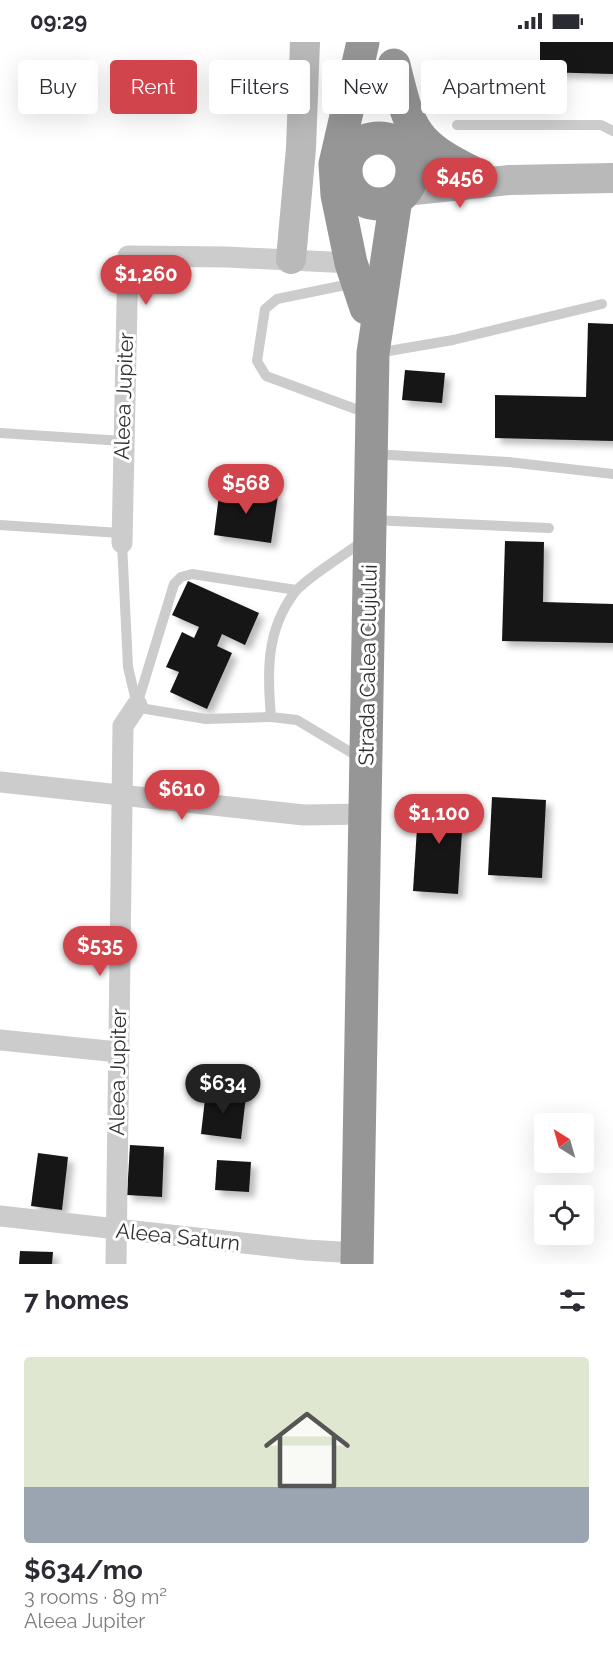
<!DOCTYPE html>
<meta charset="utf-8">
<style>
body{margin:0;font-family:Raleway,sans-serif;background:#f7f7f7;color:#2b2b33;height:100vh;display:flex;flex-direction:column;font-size:22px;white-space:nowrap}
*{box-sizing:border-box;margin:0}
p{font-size:20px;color:#7c7c81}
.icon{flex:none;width:33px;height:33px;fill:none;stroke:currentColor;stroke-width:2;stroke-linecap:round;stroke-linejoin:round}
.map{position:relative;height:1222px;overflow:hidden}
.sheet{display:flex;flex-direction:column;background:#fff;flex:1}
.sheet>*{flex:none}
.hud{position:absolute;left:18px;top:18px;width:578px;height:54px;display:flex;gap:12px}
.needle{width:39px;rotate:323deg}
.buttons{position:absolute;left:534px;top:1071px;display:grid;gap:12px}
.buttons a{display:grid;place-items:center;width:60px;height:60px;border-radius:6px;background:#fff;box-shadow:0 6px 24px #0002;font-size:30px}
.price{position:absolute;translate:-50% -51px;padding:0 14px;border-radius:21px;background:#d2444c;color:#fff;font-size:20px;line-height:39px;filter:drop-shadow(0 2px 3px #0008)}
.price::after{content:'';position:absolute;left:50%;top:36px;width:18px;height:14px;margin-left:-9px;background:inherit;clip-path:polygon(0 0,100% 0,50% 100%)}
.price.active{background:#222;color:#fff}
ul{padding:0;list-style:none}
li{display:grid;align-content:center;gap:12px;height:318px;padding:0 24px}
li+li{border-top:2px solid #e1e1e2}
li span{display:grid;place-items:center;height:186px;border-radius:6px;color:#555}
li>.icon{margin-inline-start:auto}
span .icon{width:108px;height:108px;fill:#fffc;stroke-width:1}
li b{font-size:26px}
h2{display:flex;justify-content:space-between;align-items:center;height:72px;padding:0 24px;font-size:26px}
.tag{padding:0 21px;border-radius:6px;background:#fff;box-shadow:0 6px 24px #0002;font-size:21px;line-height:54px}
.tag.active{background:#d2444c;color:#fff}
.status{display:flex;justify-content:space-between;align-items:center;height:42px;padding:0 30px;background:#fff;direction:ltr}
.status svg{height:16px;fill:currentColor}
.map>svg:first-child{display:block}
.building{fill:#161616;filter:url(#shadow)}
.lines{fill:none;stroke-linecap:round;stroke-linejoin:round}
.lane{stroke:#ccc;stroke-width:10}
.street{stroke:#ccc;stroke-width:21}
.secondary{stroke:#b9b9b9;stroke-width:30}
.highway{stroke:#969696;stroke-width:33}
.labels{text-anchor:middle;stroke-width:6;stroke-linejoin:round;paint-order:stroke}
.street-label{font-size:21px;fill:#2f2f2f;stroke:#fff}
</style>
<div class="status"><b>09:29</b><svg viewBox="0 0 49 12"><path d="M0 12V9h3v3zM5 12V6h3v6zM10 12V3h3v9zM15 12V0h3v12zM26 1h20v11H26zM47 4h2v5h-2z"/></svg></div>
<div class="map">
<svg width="613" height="1222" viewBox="0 0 613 1222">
<defs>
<filter id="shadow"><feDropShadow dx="5.5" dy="5.5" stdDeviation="3" flood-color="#0004"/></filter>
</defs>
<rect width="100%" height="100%" fill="#fff"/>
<!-- building -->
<g class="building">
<polygon points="540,0 613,0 613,32 540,30"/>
<polygon points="588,281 613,282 613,399 495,396 495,353 586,355"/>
<polygon points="405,328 445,331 442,361 402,358"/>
<polygon points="220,445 278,453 271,501 214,493"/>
<polygon points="505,499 544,500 543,560 613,562 613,601 502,599"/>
<polygon points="188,539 259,571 245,603 222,592 217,604 232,611 207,667 170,650 179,630 166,625 182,590 194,596 199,585 172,573"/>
<polygon points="419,755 464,757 458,852 413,849"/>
<polygon points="492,755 546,758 542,836 488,833"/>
<polygon points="206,1048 246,1054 241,1097 201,1092"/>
<polygon points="130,1103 164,1105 162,1155 127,1153"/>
<polygon points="38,1111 68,1115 62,1168 31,1164"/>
<polygon points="217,1118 251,1120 249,1150 215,1148"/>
<polygon points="20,1209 53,1210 52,1222 19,1222"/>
</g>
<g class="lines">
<!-- lane -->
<g class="lane">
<polyline points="457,83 601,83 613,89"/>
<polyline points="355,241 277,257 265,267 257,319 266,334 369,372"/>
<polyline points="377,311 453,298 602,262"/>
<polyline points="0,391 123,399"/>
<polyline points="374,412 508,420 613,432"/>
<polyline points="372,478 549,486"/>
<polyline points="0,483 120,491"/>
<polyline points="122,501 128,625 137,663 146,667 206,677 271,675"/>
<polyline points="137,663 174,542 181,535 192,532 296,548"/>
<path d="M 362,717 L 297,678 L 271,675 C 267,630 266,588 295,550 C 307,535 346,512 363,499"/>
</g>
<!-- street -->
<g class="street">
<polyline points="122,501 128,214 227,215 351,221"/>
<polyline points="0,740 304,773 365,772"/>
<polyline points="0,998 118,1010"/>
<polyline points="0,1174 306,1208 357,1211"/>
<polyline points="116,1222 123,684 137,663"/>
</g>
<!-- secondary -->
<g class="secondary">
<polyline points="409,115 433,125 466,130"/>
<polyline points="405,149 510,138 613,136"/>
<polyline points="291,217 301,106 305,0"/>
</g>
<!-- highway -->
<g class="highway">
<polyline points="363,0 335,122 337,153 351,221 366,266"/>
<path d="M 394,23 C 410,88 412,101 474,131"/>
<circle cx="379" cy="129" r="33"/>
<polyline points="357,1222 373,311 396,157"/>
</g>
</g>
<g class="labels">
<!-- street labels -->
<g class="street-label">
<text transform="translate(124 354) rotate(-88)" y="7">Aleea Jupiter</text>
<text transform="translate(368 623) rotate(-89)" y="7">Strada Calea Clujului</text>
<text transform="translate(118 1030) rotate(-89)" y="7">Aleea Jupiter</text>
<text transform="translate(178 1195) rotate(6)" y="7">Aleea Saturn</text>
</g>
</g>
</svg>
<div class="buttons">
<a><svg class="needle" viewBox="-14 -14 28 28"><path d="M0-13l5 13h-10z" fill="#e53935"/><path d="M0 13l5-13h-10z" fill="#7c7c81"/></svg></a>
<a><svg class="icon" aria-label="locate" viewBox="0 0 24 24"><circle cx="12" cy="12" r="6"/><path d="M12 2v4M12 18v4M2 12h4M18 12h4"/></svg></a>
</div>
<b class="price" style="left:460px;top:167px">$456</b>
<b class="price" style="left:146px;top:264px">$1,260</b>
<b class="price" style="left:246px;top:473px">$568</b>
<b class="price" style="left:182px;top:779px">$610</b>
<b class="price" style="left:439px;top:803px">$1,100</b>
<b class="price" style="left:100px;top:935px">$535</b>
<b class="price active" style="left:223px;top:1073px">$634</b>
<div class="hud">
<a class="tag">Buy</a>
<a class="tag active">Rent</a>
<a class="tag">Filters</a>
<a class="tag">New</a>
<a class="tag">Apartment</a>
</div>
</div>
<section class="sheet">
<h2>7 homes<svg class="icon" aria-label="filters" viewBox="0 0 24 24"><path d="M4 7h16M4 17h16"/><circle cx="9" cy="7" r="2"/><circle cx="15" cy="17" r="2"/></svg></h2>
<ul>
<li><span style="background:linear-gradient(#dfe7d0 70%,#9aa5b1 0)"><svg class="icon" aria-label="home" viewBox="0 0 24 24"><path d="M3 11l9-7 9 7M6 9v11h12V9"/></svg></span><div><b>$634/mo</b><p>3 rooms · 89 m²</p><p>Aleea Jupiter</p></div></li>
</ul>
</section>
